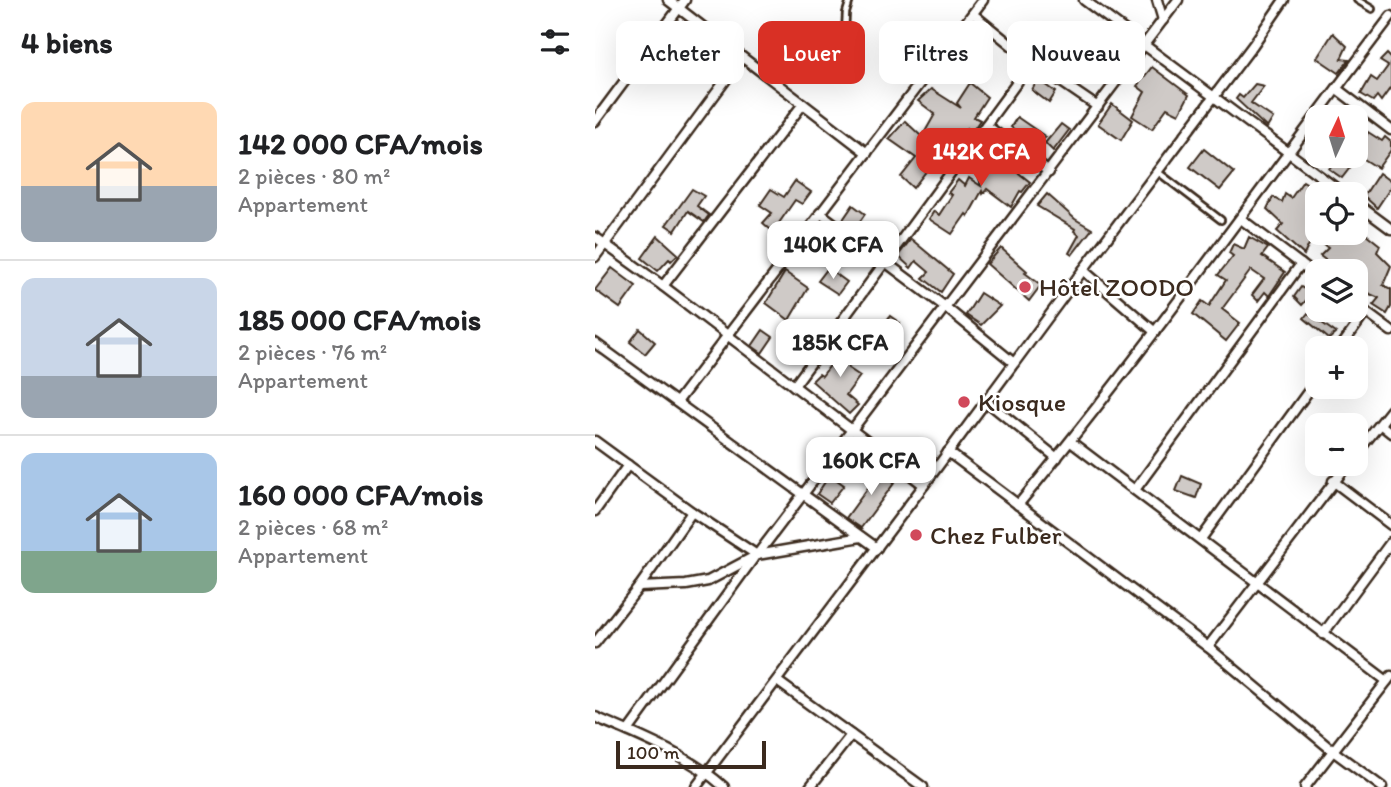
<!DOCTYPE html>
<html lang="fr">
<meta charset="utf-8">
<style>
body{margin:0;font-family:Itim,sans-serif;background:#f6f6f6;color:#202124;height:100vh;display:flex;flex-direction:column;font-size:26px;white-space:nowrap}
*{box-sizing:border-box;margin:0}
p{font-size:23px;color:#757577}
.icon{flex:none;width:38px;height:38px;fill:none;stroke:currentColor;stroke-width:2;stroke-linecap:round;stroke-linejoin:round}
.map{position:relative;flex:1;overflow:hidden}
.drawer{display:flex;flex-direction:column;background:#fff;width:595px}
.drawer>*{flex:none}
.top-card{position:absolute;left:21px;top:21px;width:665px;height:63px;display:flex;gap:14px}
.needle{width:46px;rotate:4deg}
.fabs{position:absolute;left:710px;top:105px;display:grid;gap:14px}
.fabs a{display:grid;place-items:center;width:63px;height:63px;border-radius:14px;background:#fff;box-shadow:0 7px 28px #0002;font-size:35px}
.scale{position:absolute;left:21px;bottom:18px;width:150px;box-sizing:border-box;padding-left:7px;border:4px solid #3b2a1e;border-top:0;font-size:19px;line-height:24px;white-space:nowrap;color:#3b2a1e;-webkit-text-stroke:5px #fff;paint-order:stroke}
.price{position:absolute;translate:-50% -60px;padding:0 16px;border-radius:14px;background:#fff;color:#222;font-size:23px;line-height:46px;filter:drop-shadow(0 2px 4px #0008)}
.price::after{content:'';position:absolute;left:50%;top:42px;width:21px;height:16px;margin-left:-10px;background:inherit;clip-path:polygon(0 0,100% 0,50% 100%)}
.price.active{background:#d93025;color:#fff}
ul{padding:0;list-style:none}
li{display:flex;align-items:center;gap:21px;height:175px;padding:0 21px}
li+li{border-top:2px solid #e0e0e0}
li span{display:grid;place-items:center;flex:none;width:196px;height:140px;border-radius:14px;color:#555}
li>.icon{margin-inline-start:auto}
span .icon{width:84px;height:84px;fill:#fffc;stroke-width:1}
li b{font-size:30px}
h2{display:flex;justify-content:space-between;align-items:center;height:84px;padding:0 21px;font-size:30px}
.tag{padding:0 24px;border-radius:14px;background:#fff;box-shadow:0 7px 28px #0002;font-size:24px;line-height:63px}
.tag.active{background:#d93025;color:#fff}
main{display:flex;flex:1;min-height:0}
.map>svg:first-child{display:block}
.building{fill:#cfcac7;stroke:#3b2a1e;stroke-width:2}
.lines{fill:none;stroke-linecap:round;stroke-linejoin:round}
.lane-casing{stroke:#3b2a1e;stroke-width:10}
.street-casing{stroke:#3b2a1e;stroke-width:13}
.lane{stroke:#fff;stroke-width:4.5}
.street{stroke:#fff;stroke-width:8}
.poi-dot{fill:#d1495b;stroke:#fff;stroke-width:2.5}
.labels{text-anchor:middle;stroke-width:5;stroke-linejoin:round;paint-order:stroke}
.poi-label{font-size:26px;fill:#3b2a1e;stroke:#fff;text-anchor:start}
</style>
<main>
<section class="drawer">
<h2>4 biens<svg class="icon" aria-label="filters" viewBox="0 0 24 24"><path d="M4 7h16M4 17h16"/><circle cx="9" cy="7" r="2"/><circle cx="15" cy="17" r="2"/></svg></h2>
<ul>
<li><span style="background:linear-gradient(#ffd9b3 60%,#9aa5b1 0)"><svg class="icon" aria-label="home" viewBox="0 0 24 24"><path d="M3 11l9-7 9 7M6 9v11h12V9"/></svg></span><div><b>142 000 CFA/mois</b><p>2 pièces · 80 m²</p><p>Appartement</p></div></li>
<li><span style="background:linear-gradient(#c9d6e8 70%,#9aa5b1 0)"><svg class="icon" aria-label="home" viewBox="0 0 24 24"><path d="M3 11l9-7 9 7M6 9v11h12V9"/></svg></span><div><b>185 000 CFA/mois</b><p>2 pièces · 76 m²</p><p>Appartement</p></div></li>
<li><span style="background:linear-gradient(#a9c7e8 70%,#7fa58c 0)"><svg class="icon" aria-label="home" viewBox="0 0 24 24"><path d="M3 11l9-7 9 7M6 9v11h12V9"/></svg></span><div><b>160 000 CFA/mois</b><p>2 pièces · 68 m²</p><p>Appartement</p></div></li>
</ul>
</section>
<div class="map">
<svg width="796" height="787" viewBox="0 0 796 787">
<rect width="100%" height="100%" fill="#fff"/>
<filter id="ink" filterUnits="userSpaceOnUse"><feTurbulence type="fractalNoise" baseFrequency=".0143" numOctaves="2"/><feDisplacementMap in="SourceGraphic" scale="14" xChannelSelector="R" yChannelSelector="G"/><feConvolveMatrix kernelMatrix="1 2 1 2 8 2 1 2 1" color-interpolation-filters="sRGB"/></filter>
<g filter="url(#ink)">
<!-- building -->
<g class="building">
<polygon points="441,24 451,34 443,46 431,40"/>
<polygon points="491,31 508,45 499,58 481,45"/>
<polygon points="738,33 752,46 746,59 754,60 744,73 722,58"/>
<polygon points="377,40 381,44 367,59 351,70 348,66 363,52 361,50"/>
<polygon points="792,54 796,58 796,87 786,101 782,96 778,101 766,94 776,77 782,81 793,66 785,61"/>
<polygon points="557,67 594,95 584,114 572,108 557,129 537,116 550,92 542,86"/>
<polygon points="443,79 461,92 454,103 437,90"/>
<polygon points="375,83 392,97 379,117 385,120 374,136 372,129 357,158 348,150 318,188 306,177 321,158 294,139 310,121 327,137 340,114 323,101 336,89 366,108 362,103"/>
<polygon points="660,84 669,86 656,103 678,118 672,128 641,99 644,95 648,98"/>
<polygon points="517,104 538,120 526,140 503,124"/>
<polygon points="422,117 451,137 440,146 416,127"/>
<polygon points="466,124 474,130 458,151 450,143"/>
<polygon points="773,132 787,141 790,137 796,142 796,150 783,168 761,154 761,133 770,138"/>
<polygon points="397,144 414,159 411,163 435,182 427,192 425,191 416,207 392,189 388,194 387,191 373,216 371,214 357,234 334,219 339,211 344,215 357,195 353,193 363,180 370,186 374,178 386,186 380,162 377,160 383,151 389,156"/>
<polygon points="609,149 639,173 625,190 595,167"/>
<polygon points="743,156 764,156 747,178 734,169"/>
<polygon points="784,173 796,182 796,187 782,208 769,196"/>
<polygon points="200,181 216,192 207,204 200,200 184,223 191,228 184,237 168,223 177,213 165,205 176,189 189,197"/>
<polygon points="708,181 724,191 716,202 723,206 723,233 761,233 761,226 785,245 782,252 796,266 788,285 796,289 796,307 792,314 778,305 784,298 761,288 761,271 745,271 725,256 733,248 718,236 709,255 682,231 688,224 672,209 678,197 687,202 690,194 696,198"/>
<polygon points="97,189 109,196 102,206 114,215 109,222 93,211 80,231 71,225"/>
<polygon points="452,194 480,219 497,229 477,255 474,253 484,235 479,231 480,229 442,206"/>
<polygon points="258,205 270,214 259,230 247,221"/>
<polygon points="63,236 83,254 76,261 74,259 63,271 47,258"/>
<polygon points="654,237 673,248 667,256 690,272 674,296 670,292 663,301 657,295 669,279 656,270 627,309 645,323 631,341 598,314 607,301 614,306 631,280 623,275 638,256 634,253 638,244 649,249"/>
<polygon points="316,239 358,274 346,292 328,278 334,272 321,261 316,268 303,256"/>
<polygon points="406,248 432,271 430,273 446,285 434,301 392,264"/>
<polygon points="17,268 41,286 25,308 0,290"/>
<polygon points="233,268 252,282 243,294 223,281"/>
<polygon points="190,272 213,288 194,320 171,303"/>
<polygon points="706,287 717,294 707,305 699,297"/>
<polygon points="385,293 405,306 386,325 371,315"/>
<polygon points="713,313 741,333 734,339 709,318"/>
<polygon points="295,316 305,323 295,337 285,330"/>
<polygon points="45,329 60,342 50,354 35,342"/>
<polygon points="168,330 178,337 167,353 157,346"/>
<polygon points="254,341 266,348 253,368 265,376 251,395 263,405 254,414 217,381 224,374 227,376 240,359 242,361"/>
<polygon points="256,450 263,456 255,465 254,464 242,480 249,485 235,503 222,494 242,464 244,465"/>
<polygon points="277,465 300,482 266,528 251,518 280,478 272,472"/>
<polygon points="587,476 606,484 601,498 581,491"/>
</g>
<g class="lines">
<defs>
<g id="lane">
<polyline points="762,0 777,9"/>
<polyline points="249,52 251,13 255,0"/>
<polyline points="563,172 626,220"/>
</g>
<g id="street">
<polyline points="73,0 272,153"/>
<polyline points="489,0 749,194"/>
<polyline points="562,0 568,20"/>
<polyline points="378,14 437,62 503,107"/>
<polyline points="742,89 796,130"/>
<polyline points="0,121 90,0"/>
<polyline points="391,125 454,172"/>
<polyline points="761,203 796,229"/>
<polyline points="225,213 349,306 419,363"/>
<polyline points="646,219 723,277"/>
<polyline points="0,237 68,286 329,485"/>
<polyline points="0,257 147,58"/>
<polyline points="488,270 560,332"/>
<polyline points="68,286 208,104"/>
<polyline points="761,305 796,331"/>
<polyline points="0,343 282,548"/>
<polyline points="745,348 771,312"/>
<polyline points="199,386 437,62"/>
<polyline points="391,401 462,458"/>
<polyline points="82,402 388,0"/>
<polyline points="786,425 796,433"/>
<polyline points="0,441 97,512 162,555 583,0"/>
<polyline points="476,442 792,681"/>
<polyline points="353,452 613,647 738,751 787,787"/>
<polyline points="761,454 796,410"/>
<polyline points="738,481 796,525"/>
<polyline points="540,490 706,264"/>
<path d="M 423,505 C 554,347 672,179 796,16"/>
<polyline points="0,511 33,465"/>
<polyline points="606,539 723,378"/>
<polyline points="44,587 91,585 113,581 162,555 266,537"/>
<polyline points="728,634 796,542"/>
<polyline points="0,643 44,587 97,512"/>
<polyline points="613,647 753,464"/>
<polyline points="182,681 328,787"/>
<path d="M 0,717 C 42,735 95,756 129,787"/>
<polyline points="33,731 158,559"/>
<polyline points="101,787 329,485 488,270 658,45 689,0"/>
<polyline points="215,787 256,735"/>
<polyline points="710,787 796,676"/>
</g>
</defs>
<!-- lane casing -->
<use href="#lane" class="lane-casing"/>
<!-- street casing -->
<use href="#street" class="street-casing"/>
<!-- lane -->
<use href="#lane" class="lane"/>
<!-- street -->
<use href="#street" class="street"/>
</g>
</g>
<!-- markers -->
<g class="poi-dot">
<circle cx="430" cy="287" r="7"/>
<circle cx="369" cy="402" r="7"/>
<circle cx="321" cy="535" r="7"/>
</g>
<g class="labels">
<!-- poi labels -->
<g class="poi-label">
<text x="444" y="296">Hôtel ZOODO</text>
<text x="383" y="411">Kiosque</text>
<text x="335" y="544">Chez Fulber</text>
</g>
</g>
</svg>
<div class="fabs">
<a><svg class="needle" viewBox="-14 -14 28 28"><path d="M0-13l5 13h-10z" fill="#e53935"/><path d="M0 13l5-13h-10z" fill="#757577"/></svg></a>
<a><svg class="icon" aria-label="locate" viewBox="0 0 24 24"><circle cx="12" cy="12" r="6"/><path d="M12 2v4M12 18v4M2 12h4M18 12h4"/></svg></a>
<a><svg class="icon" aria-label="layers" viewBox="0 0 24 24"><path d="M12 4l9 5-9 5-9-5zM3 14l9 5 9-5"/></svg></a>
<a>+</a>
<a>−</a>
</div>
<div class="scale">100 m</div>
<b class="price active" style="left:386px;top:188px">142K CFA</b>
<b class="price" style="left:238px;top:281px">140K CFA</b>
<b class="price" style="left:245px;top:379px">185K CFA</b>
<b class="price" style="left:276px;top:497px">160K CFA</b>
<div class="top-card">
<a class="tag">Acheter</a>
<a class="tag active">Louer</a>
<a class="tag">Filtres</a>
<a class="tag">Nouveau</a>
</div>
</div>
</main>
